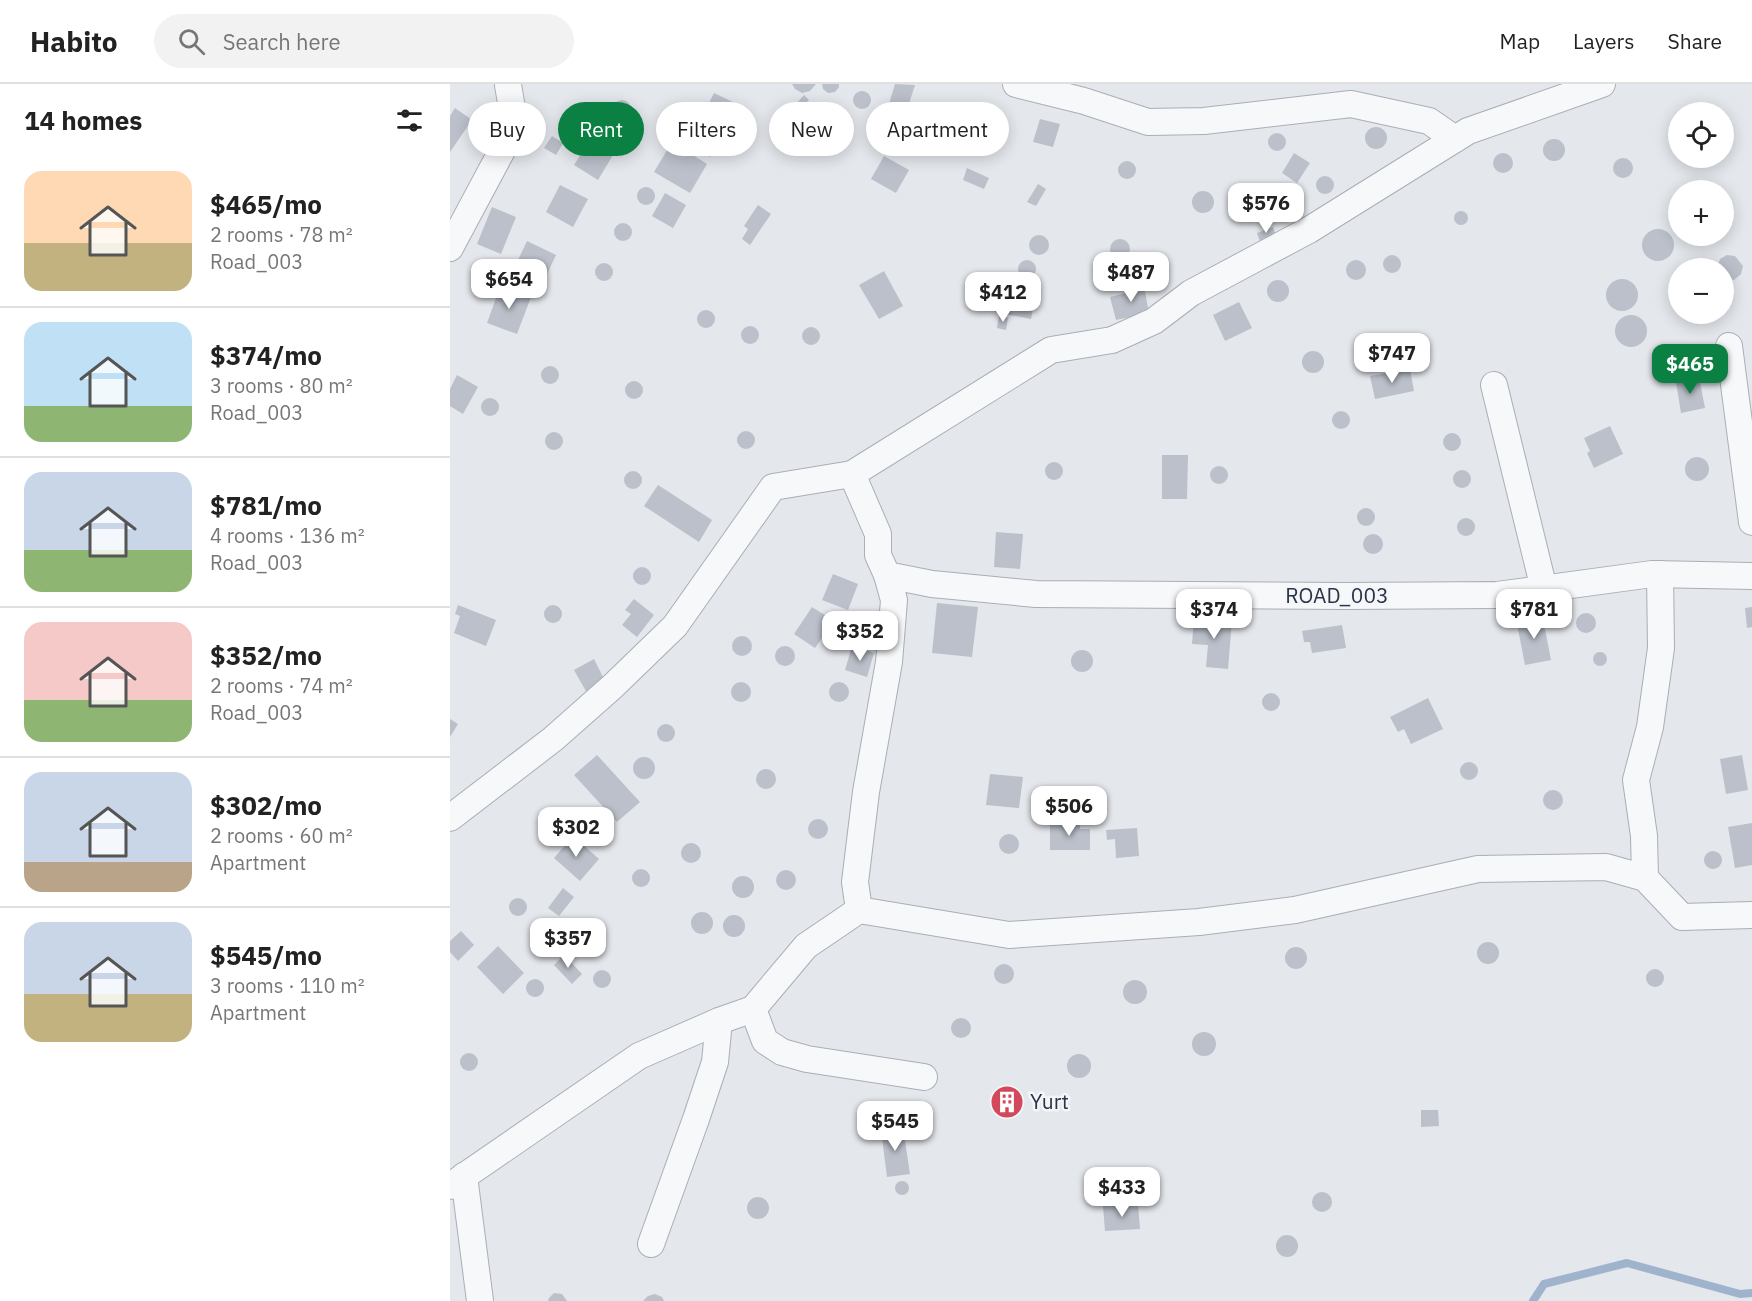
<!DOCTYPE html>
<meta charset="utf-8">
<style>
body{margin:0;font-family:"IBM Plex Sans",sans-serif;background:#f2f2f2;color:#222;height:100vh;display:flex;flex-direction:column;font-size:22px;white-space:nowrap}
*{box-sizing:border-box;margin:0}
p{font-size:20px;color:#767676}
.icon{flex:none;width:33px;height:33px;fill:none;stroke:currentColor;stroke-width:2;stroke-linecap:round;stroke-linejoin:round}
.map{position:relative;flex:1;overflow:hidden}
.side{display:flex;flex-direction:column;background:#fff;width:450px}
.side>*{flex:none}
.guide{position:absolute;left:18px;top:18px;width:570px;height:54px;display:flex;gap:12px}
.buttons{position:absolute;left:1218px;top:18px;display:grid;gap:12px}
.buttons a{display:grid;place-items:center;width:66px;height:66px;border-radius:50%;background:#fff;box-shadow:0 3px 15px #0003;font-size:30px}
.price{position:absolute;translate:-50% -51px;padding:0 14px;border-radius:12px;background:#fff;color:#222;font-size:20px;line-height:39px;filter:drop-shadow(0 2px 3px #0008)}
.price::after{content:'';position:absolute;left:50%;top:36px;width:18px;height:14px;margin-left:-9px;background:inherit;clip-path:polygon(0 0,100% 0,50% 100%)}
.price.current{background:#0b8043;color:#fff}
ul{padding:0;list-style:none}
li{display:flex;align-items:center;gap:18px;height:150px;padding:0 24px}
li+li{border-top:2px solid #e0e0e0}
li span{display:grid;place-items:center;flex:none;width:168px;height:120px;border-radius:18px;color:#555}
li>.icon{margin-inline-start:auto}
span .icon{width:72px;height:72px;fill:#fffc;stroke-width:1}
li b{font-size:26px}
h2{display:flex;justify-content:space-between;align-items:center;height:72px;padding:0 24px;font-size:26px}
.chip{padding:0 21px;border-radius:27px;background:#fff;box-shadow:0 3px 15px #0003;font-size:21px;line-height:54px}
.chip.current{background:#0b8043;color:#fff}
header{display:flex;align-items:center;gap:36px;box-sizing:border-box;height:84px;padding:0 30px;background:#fff;border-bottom:2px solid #e0e0e0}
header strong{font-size:28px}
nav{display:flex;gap:33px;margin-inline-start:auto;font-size:21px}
.search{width:420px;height:54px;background:#f2f2f2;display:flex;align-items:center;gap:15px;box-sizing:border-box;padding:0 21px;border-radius:33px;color:#767676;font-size:22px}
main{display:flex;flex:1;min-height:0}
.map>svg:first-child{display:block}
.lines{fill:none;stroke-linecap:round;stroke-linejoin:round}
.stream{stroke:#9fb4cc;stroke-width:8}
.building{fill:#bbc0ca}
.street-casing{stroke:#a9aeb7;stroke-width:28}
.street{stroke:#f7f8fa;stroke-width:26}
.labels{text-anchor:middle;stroke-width:5;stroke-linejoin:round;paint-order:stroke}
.street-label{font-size:21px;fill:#2b3445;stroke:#f4f6f9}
.poi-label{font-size:21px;fill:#2b3445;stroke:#f4f6f9;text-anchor:start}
</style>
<header>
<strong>Habito</strong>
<div class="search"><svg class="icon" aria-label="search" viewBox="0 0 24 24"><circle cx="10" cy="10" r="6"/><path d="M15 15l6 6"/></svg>Search here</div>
<nav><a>Map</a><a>Layers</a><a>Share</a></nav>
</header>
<main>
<section class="side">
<h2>14 homes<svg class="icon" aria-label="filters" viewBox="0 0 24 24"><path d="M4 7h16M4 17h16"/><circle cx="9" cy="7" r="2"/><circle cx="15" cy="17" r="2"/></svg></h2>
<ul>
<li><span style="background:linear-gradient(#ffd9b3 60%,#c2b280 0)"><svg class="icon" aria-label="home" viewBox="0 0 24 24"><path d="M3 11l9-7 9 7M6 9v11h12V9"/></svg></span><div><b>$465/mo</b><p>2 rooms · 78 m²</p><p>Road_003</p></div></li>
<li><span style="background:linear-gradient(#bfe0f5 70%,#8fb573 0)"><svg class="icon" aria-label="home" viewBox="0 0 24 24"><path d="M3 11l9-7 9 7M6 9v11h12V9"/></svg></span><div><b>$374/mo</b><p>3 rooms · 80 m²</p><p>Road_003</p></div></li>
<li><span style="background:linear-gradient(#c9d6e8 65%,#8fb573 0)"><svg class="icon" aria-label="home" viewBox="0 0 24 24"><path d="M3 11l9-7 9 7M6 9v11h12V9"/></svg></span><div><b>$781/mo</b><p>4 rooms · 136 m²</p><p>Road_003</p></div></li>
<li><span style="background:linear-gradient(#f6c9c9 65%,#8fb573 0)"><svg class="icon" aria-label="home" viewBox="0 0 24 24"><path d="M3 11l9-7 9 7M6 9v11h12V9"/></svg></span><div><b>$352/mo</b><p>2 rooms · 74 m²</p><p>Road_003</p></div></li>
<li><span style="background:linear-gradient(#c9d6e8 75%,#b9a48a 0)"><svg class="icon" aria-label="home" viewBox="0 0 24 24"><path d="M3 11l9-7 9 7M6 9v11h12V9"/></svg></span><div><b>$302/mo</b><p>2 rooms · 60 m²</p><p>Apartment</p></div></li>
<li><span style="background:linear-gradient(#c9d6e8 60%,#c2b280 0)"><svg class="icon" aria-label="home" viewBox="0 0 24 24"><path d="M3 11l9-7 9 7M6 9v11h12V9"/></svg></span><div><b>$545/mo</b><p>3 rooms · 110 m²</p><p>Apartment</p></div></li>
</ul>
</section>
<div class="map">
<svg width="1302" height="1217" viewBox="0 0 1302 1217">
<rect width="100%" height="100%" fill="#e4e7ec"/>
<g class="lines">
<!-- stream -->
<polyline class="stream" points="1083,1217 1094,1200 1177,1179 1290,1210 1302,1209"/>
</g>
<!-- building -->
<g class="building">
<polygon points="342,0 366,0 360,7 352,9 345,5"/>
<polygon points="372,0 389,0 389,3 385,8 378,9 373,5"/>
<polygon points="445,0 465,1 456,29 438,23"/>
<circle cx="412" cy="16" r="9"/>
<polygon points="264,9 285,19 276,37 255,27"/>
<polygon points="354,11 359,16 350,25 346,20"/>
<circle cx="172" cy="25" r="9"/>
<circle cx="361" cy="32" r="9"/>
<polygon points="5,24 22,36 0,68 0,32"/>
<polygon points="246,29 277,47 260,73 231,55"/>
<polygon points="590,35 610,40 603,63 583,58"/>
<circle cx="926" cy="54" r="11"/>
<circle cx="827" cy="58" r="9"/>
<polygon points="102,52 113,59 106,71 94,64"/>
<circle cx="1104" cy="66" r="11"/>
<polygon points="139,56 163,71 148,96 124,81 133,67 127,63 131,57 136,60"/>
<polygon points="222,58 257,80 240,109 204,88"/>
<polygon points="844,69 860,79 847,99 832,89"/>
<circle cx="1053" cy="79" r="10"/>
<polygon points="434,72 459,86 446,109 421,95"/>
<circle cx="1173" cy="84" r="10"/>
<circle cx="677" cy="86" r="9"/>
<polygon points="517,84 539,94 534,105 513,96"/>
<circle cx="875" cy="101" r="9"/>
<polygon points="588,100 596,105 586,122 577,118"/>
<polygon points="110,101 138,115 123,143 96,128"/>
<circle cx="196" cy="112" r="9"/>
<circle cx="753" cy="118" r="11"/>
<polygon points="215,109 236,121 223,144 202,132"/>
<polygon points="308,121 321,130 300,161 292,155 298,145 294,142"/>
<polygon points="42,123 66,133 51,170 27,160"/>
<circle cx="1011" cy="134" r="7"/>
<circle cx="173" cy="148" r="9"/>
<polygon points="823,143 826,152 810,158 807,149"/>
<circle cx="1208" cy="161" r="16"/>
<circle cx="589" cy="161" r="10"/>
<circle cx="670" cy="165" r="10"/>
<polygon points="77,157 106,171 97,190 68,176"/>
<circle cx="942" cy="180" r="9"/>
<polygon points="1277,171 1285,172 1293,182 1291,190 1284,196 1274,195 1274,184 1267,184 1270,175"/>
<circle cx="906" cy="186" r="10"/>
<circle cx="577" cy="185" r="9"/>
<circle cx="154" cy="188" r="9"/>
<polygon points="434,187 453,222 429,235 409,201"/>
<circle cx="1172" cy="211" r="16"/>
<circle cx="828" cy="207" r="11"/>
<polygon points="551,197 587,204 581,235 545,228"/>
<polygon points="686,197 693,197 699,229 666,236 660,213 693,205 686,206"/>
<polygon points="50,203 81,213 67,250 37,239"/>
<polygon points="789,218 802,244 775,257 763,231"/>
<circle cx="256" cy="235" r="9"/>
<circle cx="1181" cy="247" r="16"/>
<polygon points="549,232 558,234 556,246 547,244"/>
<circle cx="300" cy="251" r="9"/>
<circle cx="361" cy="252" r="9"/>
<circle cx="863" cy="278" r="11"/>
<circle cx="100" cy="291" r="9"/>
<polygon points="960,285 964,307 925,315 920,292"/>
<polygon points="7,291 28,303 13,330 0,322 0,305"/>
<polygon points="1249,293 1255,324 1231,329 1226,298"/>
<circle cx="184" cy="306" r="9"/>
<circle cx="40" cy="323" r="9"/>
<circle cx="891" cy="336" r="9"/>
<polygon points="1160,342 1173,370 1144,384 1137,369 1140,367 1134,354"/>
<circle cx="296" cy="356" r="9"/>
<circle cx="104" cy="357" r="9"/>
<circle cx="1002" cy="358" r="9"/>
<polygon points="712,371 738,371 737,415 712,415"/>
<circle cx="1247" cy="385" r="12"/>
<circle cx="604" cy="387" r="9"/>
<circle cx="769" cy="391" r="9"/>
<circle cx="1012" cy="395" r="9"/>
<circle cx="183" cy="396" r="9"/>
<polygon points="208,401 262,436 249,458 194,422"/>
<circle cx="916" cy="433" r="9"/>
<circle cx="1016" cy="443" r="9"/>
<polygon points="546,448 573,450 570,485 544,483"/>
<circle cx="923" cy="460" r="10"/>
<circle cx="192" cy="492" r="9"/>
<polygon points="383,490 408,500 398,526 372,516"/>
<polygon points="184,515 204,531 187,553 172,541 181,530 175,526"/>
<polygon points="487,519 528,523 522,573 482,569"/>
<circle cx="103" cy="530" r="9"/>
<polygon points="8,521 46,536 36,562 4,549 10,532 5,530"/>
<polygon points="362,523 384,537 365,564 344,550"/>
<polygon points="1302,523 1302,543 1297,544 1295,524"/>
<circle cx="1136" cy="539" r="10"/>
<polygon points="1092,530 1101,576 1075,581 1066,535"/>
<polygon points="744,533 782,536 778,585 756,583 758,561 742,560"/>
<polygon points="892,541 896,564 862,569 860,558 854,558 852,547"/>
<circle cx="292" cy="562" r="10"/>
<polygon points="402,562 424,569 417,593 395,586"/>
<circle cx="335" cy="572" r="10"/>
<circle cx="632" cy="577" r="11"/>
<circle cx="1150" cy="575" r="7"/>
<polygon points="144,575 156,599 137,609 124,586"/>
<circle cx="291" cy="608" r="10"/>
<circle cx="389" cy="608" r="10"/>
<circle cx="821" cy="618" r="9"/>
<polygon points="978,614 993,645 961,660 954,645 948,648 940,633"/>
<polygon points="0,635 8,640 0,653"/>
<circle cx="216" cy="649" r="9"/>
<polygon points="147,671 190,718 167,738 124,691"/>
<polygon points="1292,671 1298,706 1276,710 1270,675"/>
<circle cx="194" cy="684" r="11"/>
<circle cx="1019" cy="687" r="9"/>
<circle cx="316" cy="695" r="10"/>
<polygon points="540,690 573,693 569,724 536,721"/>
<circle cx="1103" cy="716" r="10"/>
<circle cx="368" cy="745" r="10"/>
<polygon points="600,739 630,739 630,745 640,745 640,766 600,766"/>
<polygon points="1302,739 1302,781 1285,784 1278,743"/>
<polygon points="687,744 689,772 666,774 665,755 657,756 656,746"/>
<circle cx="559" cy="760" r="10"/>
<polygon points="123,752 149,775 130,797 104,774"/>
<circle cx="241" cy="769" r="10"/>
<circle cx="1263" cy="776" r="9"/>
<circle cx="191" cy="794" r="9"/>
<circle cx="336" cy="796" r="10"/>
<circle cx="293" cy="803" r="11"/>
<polygon points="113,804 124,813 109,832 98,824"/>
<circle cx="68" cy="823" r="9"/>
<circle cx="252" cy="839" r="11"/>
<circle cx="284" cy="842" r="11"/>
<polygon points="11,847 24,861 8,877 0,868 0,857"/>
<circle cx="1038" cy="869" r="11"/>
<polygon points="48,862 74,889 53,910 27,883"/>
<circle cx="846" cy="874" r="11"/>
<polygon points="114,871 132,890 122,900 104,881"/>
<circle cx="554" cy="890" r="10"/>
<circle cx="1205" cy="894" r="9"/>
<circle cx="152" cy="895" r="9"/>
<circle cx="85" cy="904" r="9"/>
<circle cx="685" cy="908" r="12"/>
<circle cx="511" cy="944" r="10"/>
<circle cx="754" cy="960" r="12"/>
<circle cx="19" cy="978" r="9"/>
<circle cx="629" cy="982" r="12"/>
<circle cx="557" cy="1017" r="11"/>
<polygon points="971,1026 988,1026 989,1042 971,1043"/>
<polygon points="453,1043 460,1090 437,1093 431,1046"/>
<circle cx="452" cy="1104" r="7"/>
<circle cx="872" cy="1118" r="10"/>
<circle cx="308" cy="1124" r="11"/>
<polygon points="688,1120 690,1145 655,1147 653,1122"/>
<circle cx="837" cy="1162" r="11"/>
<polygon points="104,1209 112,1210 117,1217 98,1217 99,1214"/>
<polygon points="205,1210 212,1213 214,1217 193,1217 198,1212"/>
</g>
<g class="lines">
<defs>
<g id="street">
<polyline points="566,0 634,17 698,38 754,37 901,20 979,37 1005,55"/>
<polyline points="0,164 65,42 58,1"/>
<polyline points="1279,262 1302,438"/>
<polyline points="1044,301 1094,505"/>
<polyline points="402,390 428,450 428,471 437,491 482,500 586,510 895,512 1047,511 1202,490 1302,492"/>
<polyline points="437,491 444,516 439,578 416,708 405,798 409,826 559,851 749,838 845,826 1028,785 1156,783 1195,794 1232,833 1302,831"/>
<polyline points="0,734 103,655 163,602 225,542 323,403 402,390 601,266 662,256 704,237 741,209 859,146 1018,47 1152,0"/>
<polyline points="1195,794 1194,752 1186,696 1200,643 1211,564 1210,490"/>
<polyline points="303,925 315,957 332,968 357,975 474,993"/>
<polyline points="14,1092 30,1217"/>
<polyline points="0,1102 189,972 269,937 303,925 356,862 409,826"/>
<polyline points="201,1160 246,1035 265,978 269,937"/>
</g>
</defs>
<!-- street casing -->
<use href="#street" class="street-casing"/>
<!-- street -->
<use href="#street" class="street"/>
</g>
<!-- icons -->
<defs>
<symbol id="building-disc" viewBox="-11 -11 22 22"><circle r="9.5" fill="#d1495b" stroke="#f4f6f9"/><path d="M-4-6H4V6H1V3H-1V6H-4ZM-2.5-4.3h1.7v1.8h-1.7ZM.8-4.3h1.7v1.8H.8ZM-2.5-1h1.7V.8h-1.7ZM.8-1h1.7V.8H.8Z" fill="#fff"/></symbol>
</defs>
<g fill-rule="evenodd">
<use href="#building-disc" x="538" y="999" width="38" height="38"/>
</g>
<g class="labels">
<!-- street labels -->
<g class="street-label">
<text x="887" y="519">ROAD_003</text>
</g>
<!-- poi labels -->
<g class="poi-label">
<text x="580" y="1025">Yurt</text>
</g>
</g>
</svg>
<div class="buttons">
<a><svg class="icon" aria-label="locate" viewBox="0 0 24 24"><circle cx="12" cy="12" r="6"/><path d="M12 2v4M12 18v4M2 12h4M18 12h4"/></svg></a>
<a>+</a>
<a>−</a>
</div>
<b class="price" style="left:816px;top:150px">$576</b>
<b class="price" style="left:681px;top:219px">$487</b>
<b class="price" style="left:59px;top:226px">$654</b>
<b class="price" style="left:553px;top:239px">$412</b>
<b class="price" style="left:942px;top:300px">$747</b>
<b class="price current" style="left:1240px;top:311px">$465</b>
<b class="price" style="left:764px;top:556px">$374</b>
<b class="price" style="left:1084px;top:556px">$781</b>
<b class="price" style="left:410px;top:578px">$352</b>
<b class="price" style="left:619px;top:753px">$506</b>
<b class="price" style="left:126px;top:774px">$302</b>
<b class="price" style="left:118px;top:885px">$357</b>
<b class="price" style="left:445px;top:1068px">$545</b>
<b class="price" style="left:672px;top:1134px">$433</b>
<div class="guide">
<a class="chip">Buy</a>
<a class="chip current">Rent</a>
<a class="chip">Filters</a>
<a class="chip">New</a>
<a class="chip">Apartment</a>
</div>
</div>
</main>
